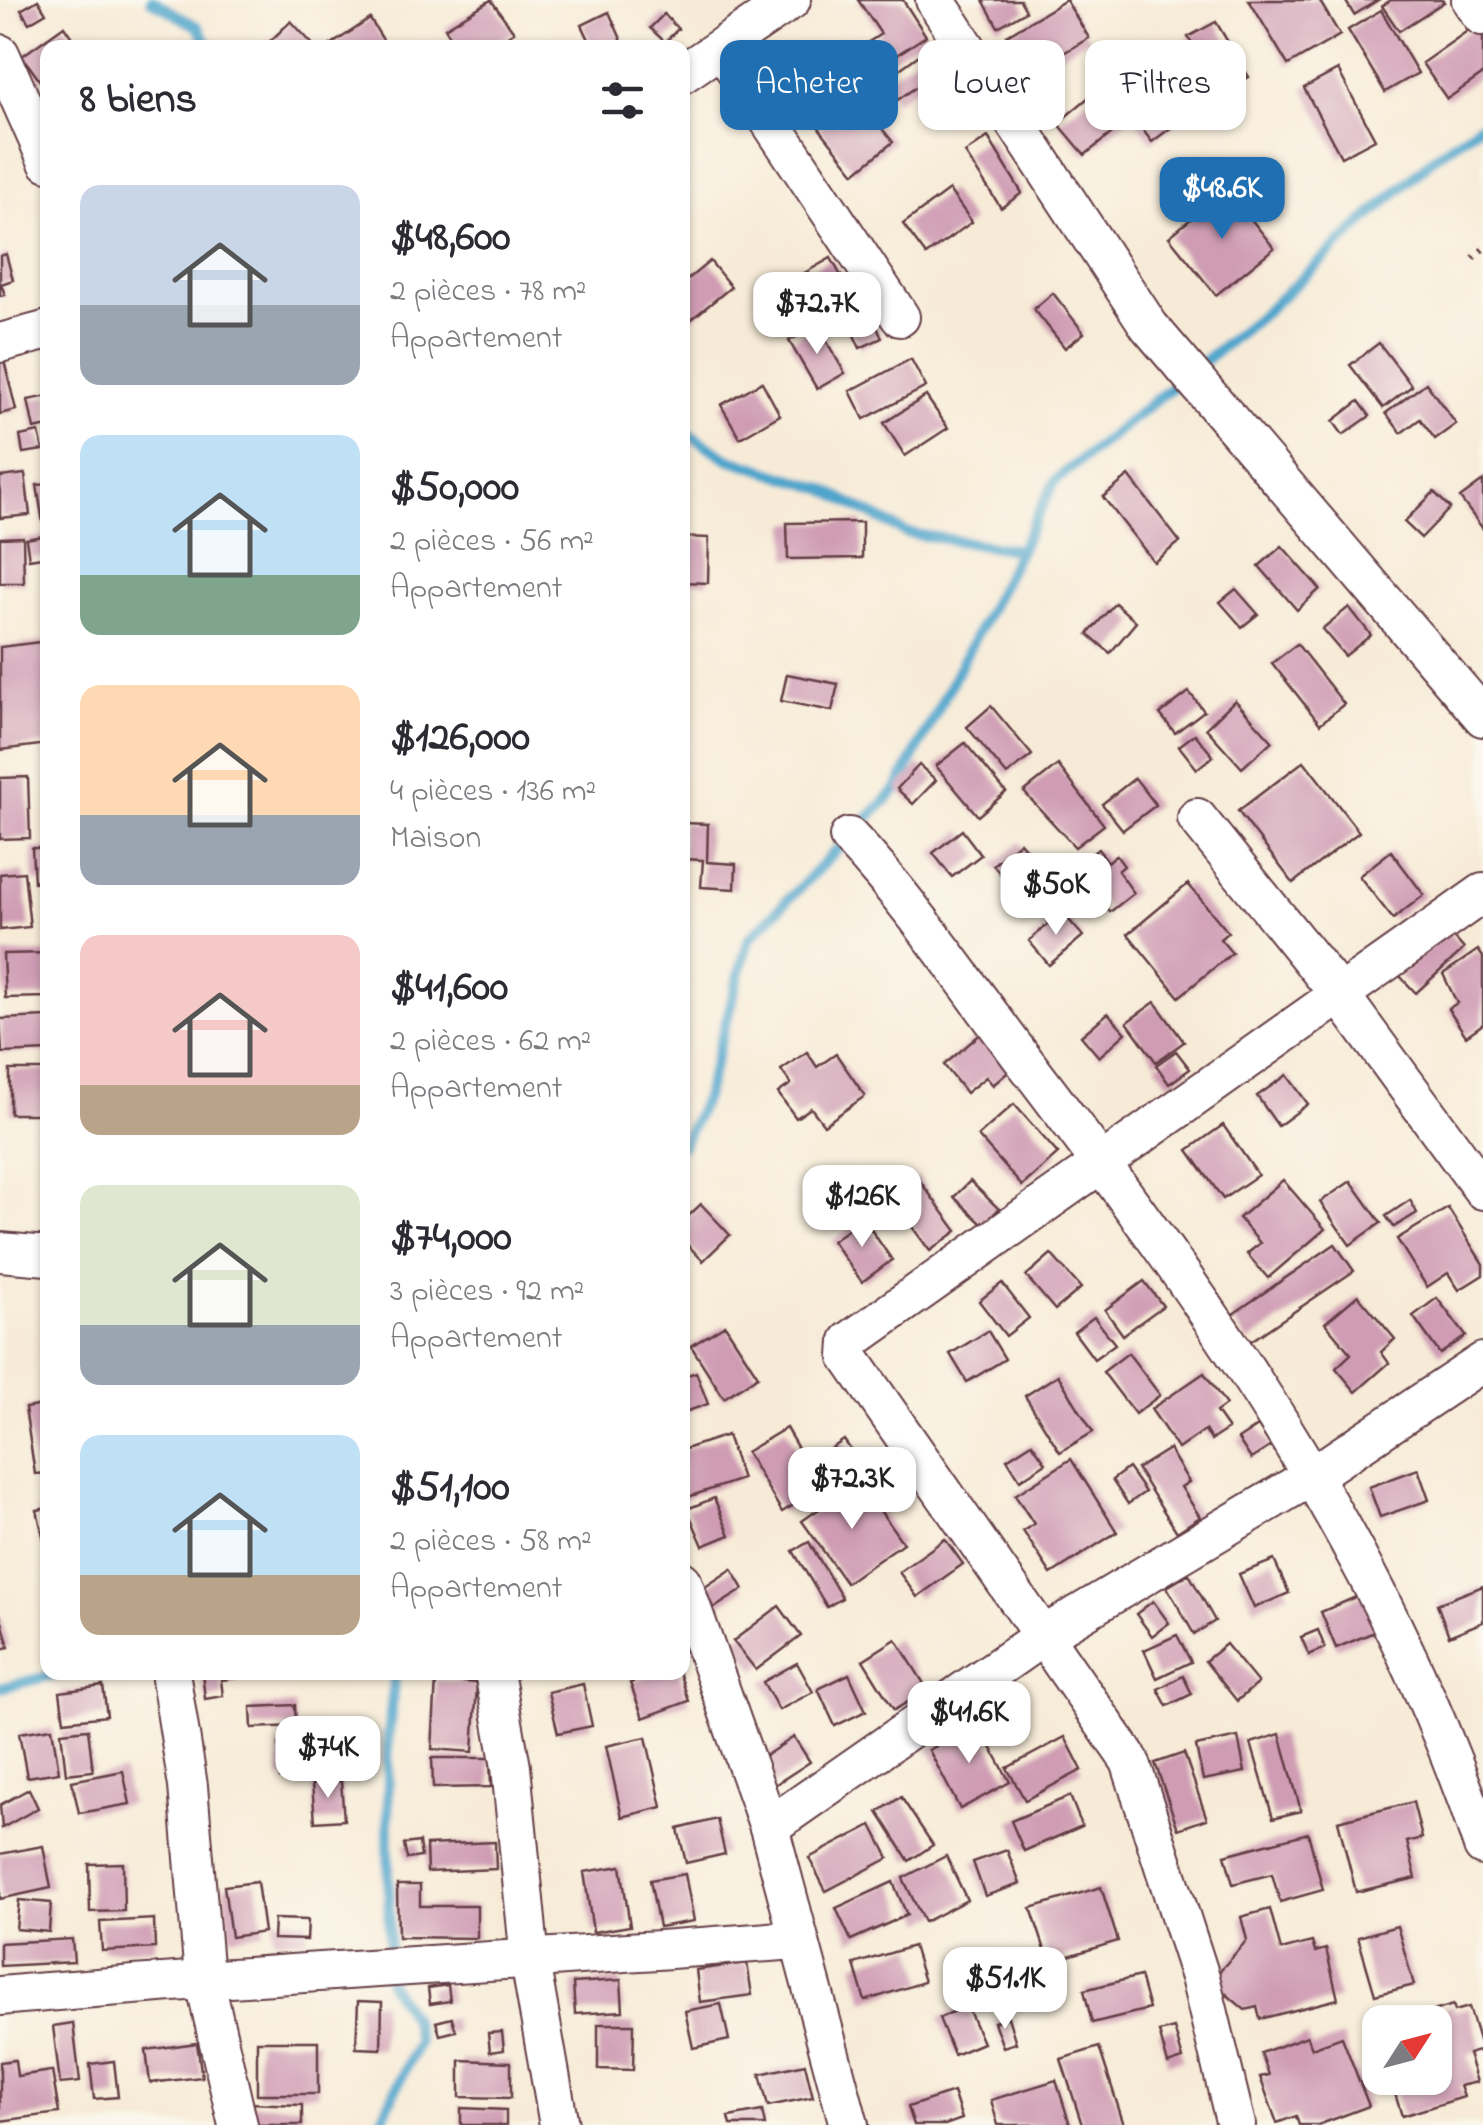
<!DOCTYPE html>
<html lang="fr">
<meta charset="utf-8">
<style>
body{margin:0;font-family:"Indie Flower",sans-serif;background:#f2f2f3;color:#2b2b33;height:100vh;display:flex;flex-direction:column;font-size:38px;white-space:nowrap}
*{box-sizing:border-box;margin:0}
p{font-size:32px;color:#7c7c81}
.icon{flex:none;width:55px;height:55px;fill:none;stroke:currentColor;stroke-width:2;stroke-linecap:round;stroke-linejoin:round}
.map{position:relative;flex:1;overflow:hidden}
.drawer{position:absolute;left:40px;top:40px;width:650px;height:1640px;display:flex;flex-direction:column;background:#fff;border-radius:20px;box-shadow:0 2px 8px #0004}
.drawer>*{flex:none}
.top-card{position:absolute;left:720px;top:40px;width:612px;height:90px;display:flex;gap:20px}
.needle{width:65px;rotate:54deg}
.fabs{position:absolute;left:1362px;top:2005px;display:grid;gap:20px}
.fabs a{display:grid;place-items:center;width:90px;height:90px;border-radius:20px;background:#fff;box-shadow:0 2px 8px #0004;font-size:50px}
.price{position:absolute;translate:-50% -85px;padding:0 22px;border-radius:20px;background:#fff;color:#222;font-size:32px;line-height:65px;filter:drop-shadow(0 2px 5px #0008)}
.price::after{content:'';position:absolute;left:50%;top:60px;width:30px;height:22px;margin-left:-15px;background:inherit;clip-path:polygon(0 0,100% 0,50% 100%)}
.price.on{background:#1f6fb2;color:#fff}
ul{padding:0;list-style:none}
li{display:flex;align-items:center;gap:30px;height:250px;padding:0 40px}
li span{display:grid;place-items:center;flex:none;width:280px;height:200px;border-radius:20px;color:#555}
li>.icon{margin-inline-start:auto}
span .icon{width:120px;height:120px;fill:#fffc;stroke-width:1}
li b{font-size:42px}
h2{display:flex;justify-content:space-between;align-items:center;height:120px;padding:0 40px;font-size:42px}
.tag{padding:0 35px;border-radius:20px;background:#fff;box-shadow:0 2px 8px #0004;font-size:35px;line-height:90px}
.tag.on{background:#1f6fb2;color:#fff}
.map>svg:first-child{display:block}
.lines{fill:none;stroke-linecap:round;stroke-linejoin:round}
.stream{stroke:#4fa5cc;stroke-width:11}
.building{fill:#cf9cb4}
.minor-casing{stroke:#643e45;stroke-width:42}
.path{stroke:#643e45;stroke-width:6;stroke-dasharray:2.5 8;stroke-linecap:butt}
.minor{stroke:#fff;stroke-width:38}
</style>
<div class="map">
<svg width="1483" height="2125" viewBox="0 0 1483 2125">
<rect width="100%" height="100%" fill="#fbf7ec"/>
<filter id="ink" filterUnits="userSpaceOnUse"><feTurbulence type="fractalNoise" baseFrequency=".01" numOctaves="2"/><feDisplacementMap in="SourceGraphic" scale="20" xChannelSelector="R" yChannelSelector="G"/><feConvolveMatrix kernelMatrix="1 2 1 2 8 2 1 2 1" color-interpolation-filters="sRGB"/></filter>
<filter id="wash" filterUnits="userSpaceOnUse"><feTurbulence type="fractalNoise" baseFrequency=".0048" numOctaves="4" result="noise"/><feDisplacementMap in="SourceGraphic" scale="40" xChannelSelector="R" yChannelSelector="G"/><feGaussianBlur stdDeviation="2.25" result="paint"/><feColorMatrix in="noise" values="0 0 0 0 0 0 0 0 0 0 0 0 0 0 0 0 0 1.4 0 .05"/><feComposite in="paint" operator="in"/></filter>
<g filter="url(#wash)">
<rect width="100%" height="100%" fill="#f7ebd7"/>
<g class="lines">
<!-- stream -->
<g class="stream">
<polyline points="151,0 198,27 211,48"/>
<polyline points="682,430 729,459 824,489 906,533 1019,550"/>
<polyline points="682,1146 705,1097 749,939 897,789 1055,481 1265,312 1436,156 1483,123"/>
<polyline points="0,1688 66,1672"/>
<polyline points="379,2125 418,2042 412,2018 389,1983 388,1738 395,1672"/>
</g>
</g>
<g id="blocks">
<!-- building -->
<g class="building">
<polygon points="38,0 46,13 29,23 21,10"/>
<polygon points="491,0 514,32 488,48 457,48 445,28"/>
<polygon points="858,0 903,0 926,36 861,78 847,56 881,34"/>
<polygon points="983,0 1020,0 1026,11 998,27"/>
<polygon points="1066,0 1089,38 1048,62 1041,49 1022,61 1007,35"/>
<polygon points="1249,0 1319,0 1340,35 1288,65"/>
<polygon points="1345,0 1378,0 1354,15"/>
<polygon points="1391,0 1442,0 1444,2 1399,31 1382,6"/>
<polygon points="1381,10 1418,73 1385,92 1348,30"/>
<polygon points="609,12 625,48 593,48 582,25"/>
<polygon points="664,14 678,29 665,42 650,28"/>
<polygon points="370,19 388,48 326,48"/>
<polygon points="1483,20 1483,74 1447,99 1422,63"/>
<polygon points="291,21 316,48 263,48"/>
<polygon points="1216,22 1249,77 1221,93 1188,37"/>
<polygon points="64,26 79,48 48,48 48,75 40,81 22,56"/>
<polygon points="933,45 948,65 896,101 883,81"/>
<polygon points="1137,63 1181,120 1152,142 1108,84"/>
<polygon points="1338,70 1375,139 1341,157 1304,88"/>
<polygon points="1101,87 1128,120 1085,155 1058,123"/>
<polygon points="857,98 893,142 855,173 819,128"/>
<polygon points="988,137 1022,193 1001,208 965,153"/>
<polygon points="1227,189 1274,248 1216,295 1169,237"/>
<polygon points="949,190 972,222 926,255 903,224"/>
<polygon points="6,254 13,280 1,284 5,295 0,296 0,256"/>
<polygon points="831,258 849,290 812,311 794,279"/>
<polygon points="710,261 731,287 682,327 682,284"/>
<polygon points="1053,293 1084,333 1065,348 1034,309"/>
<polygon points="867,307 882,338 860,348 846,318"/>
<polygon points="817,325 845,373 817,389 789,341"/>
<polygon points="1379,343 1412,386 1383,408 1350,365"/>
<polygon points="911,359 926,387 864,419 850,391"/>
<polygon points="4,360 16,410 0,414 0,361"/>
<polygon points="762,382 780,415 740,438 721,405"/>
<polygon points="1426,383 1456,424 1435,439 1420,419 1401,433 1386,413"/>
<polygon points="48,396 48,426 34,429 28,400"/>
<polygon points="926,396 948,428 905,456 884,423"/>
<polygon points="1359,401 1370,416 1343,435 1333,421"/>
<polygon points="39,432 43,450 23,453 20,436"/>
<polygon points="25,474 30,515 0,518 0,477"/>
<polygon points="1129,476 1180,542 1154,562 1103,497"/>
<polygon points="1483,481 1483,529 1460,498"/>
<polygon points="48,484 48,522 43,523 37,485"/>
<polygon points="1434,492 1450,508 1421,538 1404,522"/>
<polygon points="862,522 862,558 788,559 787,523"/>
<polygon points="48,535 48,556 29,559 26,539"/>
<polygon points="23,537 24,583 0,583 0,538"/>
<polygon points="682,537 709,538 708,583 682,582"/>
<polygon points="1282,546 1320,589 1297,610 1259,566"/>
<polygon points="1236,589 1258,614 1242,627 1220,602"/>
<polygon points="1115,603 1136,622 1110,653 1088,634"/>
<polygon points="1349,607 1371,635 1345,656 1322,629"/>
<polygon points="48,641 48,744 0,750 0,647"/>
<polygon points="1297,644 1344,704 1320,724 1272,663"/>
<polygon points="787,674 838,684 832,711 781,701"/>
<polygon points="1189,692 1204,711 1175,733 1160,714"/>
<polygon points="1235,700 1272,741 1242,768 1206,728"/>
<polygon points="991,706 1032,755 1007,775 967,727"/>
<polygon points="1195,734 1213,756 1197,769 1179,746"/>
<polygon points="965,743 1006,792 978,816 936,766"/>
<polygon points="1304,761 1359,832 1293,883 1238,811"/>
<polygon points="919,765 936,780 913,804 897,789"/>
<polygon points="1058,765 1104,825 1075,847 1024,792"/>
<polygon points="28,777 30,838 0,839 0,778"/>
<polygon points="1135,778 1156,805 1123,830 1102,804"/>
<polygon points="682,823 708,824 707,862 736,864 735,889 701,887 703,860 682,859"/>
<polygon points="962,830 981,855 952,877 933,853"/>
<polygon points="1020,842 1056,884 1029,907 993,865"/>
<polygon points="32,848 48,848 48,881 34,882"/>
<polygon points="1098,849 1108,862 1116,855 1124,866 1118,871 1134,893 1110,912 1075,867"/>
<polygon points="1391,851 1424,895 1393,919 1359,876"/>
<polygon points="24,872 30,927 0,930 0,874"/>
<polygon points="1188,884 1228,932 1220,939 1232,953 1179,997 1128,934"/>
<polygon points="1062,912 1083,936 1049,965 1029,941"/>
<polygon points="1448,931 1464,949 1416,993 1399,975"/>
<polygon points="1478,950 1483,957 1483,1024 1466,1036 1448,1009 1457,1003 1443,974"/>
<polygon points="48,953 48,997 5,998 3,954"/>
<polygon points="1155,1002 1184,1042 1156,1062 1127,1022"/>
<polygon points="1108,1013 1126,1033 1099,1057 1081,1036"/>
<polygon points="48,1017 48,1051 2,1053 0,1019"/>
<polygon points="984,1031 1014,1067 993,1085 986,1077 966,1093 944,1065"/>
<polygon points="1176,1051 1190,1069 1169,1084 1156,1065"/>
<polygon points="807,1052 817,1067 836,1054 865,1096 824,1125 811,1108 796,1118 778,1093 791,1084 781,1070"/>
<rect x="10" y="1070" width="38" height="44"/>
<polygon points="1287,1075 1308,1104 1278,1126 1257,1096"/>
<polygon points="1014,1104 1058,1154 1022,1186 978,1136"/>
<polygon points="1223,1125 1258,1175 1223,1199 1188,1150"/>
<polygon points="917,1177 957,1231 930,1251 890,1197"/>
<polygon points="1283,1180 1325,1229 1268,1278 1247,1254 1260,1243 1239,1218"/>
<polygon points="970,1181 999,1209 983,1225 954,1197"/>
<polygon points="1351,1181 1381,1223 1350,1245 1320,1202"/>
<polygon points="1410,1200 1417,1213 1394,1227 1386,1216"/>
<polygon points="701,1204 730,1235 703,1261 682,1239 682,1222"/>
<polygon points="1448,1208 1483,1264 1483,1275 1459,1290 1448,1273 1427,1287 1397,1239"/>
<polygon points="863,1218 892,1260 862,1282 832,1241"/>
<polygon points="1335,1244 1354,1271 1248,1343 1230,1316"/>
<polygon points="1051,1254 1081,1288 1055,1310 1026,1276"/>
<polygon points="1144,1281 1163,1306 1123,1335 1105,1310"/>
<polygon points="1002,1283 1029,1318 1006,1336 979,1301"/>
<polygon points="1358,1295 1395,1339 1381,1352 1389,1363 1356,1392 1336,1368 1351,1354 1325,1323"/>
<polygon points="1437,1298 1466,1336 1440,1354 1413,1316"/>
<polygon points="1094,1317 1115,1344 1094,1359 1074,1332"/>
<polygon points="725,1325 758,1376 724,1398 691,1346"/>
<polygon points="988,1331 1005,1359 967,1382 950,1354"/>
<polygon points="1128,1353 1160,1395 1135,1414 1103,1372"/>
<polygon points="696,1372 708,1404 682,1413 682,1377"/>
<polygon points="1204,1373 1226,1405 1216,1412 1228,1429 1211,1440 1205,1430 1178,1449 1151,1409"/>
<polygon points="1058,1375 1093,1432 1060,1452 1025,1396"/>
<polygon points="48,1404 48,1473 35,1474 25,1408"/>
<polygon points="1258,1426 1271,1446 1251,1459 1238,1439"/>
<polygon points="786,1428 821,1488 782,1512 746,1452"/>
<polygon points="727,1435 742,1479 682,1499 682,1450"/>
<polygon points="844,1440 855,1456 827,1475 816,1459"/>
<polygon points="1032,1443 1046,1463 1020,1480 1007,1459"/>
<polygon points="1169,1449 1189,1482 1181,1487 1200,1517 1177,1532 1137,1469"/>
<polygon points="1071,1459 1117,1532 1051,1574 1023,1531 1034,1524 1015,1495"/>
<polygon points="1128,1468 1145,1492 1128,1504 1112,1480"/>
<polygon points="1418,1469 1429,1500 1380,1517 1369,1487"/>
<polygon points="859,1481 903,1543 846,1583 802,1521"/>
<polygon points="714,1498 730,1535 703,1546 687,1509"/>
<polygon points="48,1508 48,1549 46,1549 37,1510"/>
<polygon points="945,1539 963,1564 917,1597 899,1572"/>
<polygon points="809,1542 842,1598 827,1607 793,1551"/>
<polygon points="1274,1560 1289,1593 1254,1608 1239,1574"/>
<polygon points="732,1569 744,1589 714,1608 702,1589"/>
<polygon points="1189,1574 1215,1621 1194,1634 1167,1587"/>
<polygon points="1483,1586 1483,1622 1449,1636 1437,1604"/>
<polygon points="1363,1594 1379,1630 1336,1648 1321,1612"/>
<polygon points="1153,1601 1169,1623 1152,1636 1136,1614"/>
<polygon points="779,1606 801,1636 756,1670 733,1641"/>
<polygon points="0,1614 9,1647 0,1649"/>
<polygon points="1318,1630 1325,1648 1309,1655 1301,1637"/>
<polygon points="1177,1635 1191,1662 1157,1678 1144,1650"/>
<polygon points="896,1639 928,1690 894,1710 863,1660"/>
<polygon points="1226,1644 1258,1683 1237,1701 1205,1661"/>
<polygon points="797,1663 813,1692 779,1710 763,1682"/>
<polygon points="202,1672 261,1672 261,1675 221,1680 223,1696 205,1699"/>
<polygon points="658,1672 679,1672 689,1701 643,1718 630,1683"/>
<polygon points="849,1674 866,1711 835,1726 818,1689"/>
<polygon points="1183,1676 1192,1694 1167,1706 1158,1689"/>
<polygon points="436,1680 477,1683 473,1752 432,1749"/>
<polygon points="583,1684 592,1726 558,1733 548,1692"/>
<polygon points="103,1686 107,1716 64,1721 60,1692"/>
<polygon points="295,1705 296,1726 252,1728 251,1707"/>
<polygon points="978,1723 1010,1782 960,1809 929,1750"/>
<polygon points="52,1728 59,1772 27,1777 19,1733"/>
<polygon points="88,1729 93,1771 66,1774 61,1732"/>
<polygon points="1280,1734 1301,1811 1273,1818 1251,1743"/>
<polygon points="646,1737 662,1807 622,1817 606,1746"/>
<polygon points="794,1737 810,1762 773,1786 757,1761"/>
<polygon points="1065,1737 1082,1770 1025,1800 1007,1768"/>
<polygon points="1238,1737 1245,1772 1203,1780 1196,1746"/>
<polygon points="279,1744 316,1744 317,1778 280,1778"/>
<polygon points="1184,1753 1207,1819 1178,1829 1155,1763"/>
<polygon points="432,1758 490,1758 491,1787 433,1788"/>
<polygon points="123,1771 130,1804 79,1813 72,1781"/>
<polygon points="341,1781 344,1820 315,1822 312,1783"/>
<polygon points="29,1789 38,1808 2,1828 0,1805"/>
<polygon points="1070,1796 1082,1826 1024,1851 1011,1821"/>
<polygon points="901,1797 933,1845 909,1861 878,1812"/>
<polygon points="1413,1802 1422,1838 1407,1842 1416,1878 1356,1892 1338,1821"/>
<polygon points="717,1819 725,1854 686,1863 678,1829"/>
<polygon points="872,1825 889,1858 826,1891 809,1858"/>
<polygon points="1308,1833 1323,1890 1280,1902 1272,1874 1233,1884 1225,1855"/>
<polygon points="419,1842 421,1857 407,1859 404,1844"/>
<polygon points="495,1842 496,1869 427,1872 426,1845"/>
<polygon points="43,1846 51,1888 0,1899 0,1854"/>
<polygon points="1007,1850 1020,1884 985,1896 973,1862"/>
<polygon points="946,1856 967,1900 924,1922 903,1878"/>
<polygon points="123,1863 124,1911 90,1912 89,1864"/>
<polygon points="621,1866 630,1926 593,1932 584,1872"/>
<polygon points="685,1874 694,1921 659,1927 650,1880"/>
<polygon points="257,1882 264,1932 231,1937 224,1886"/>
<polygon points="893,1882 907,1915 851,1940 836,1908"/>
<polygon points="397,1885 420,1885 420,1906 477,1906 477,1938 398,1937"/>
<polygon points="1101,1887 1118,1941 1049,1962 1031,1908"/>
<polygon points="19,1900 51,1903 49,1932 16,1929"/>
<polygon points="1270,1909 1281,1950 1312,1942 1315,1952 1326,1949 1338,1999 1260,2019 1257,2007 1245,2010 1211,1981 1247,1940 1241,1917"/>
<polygon points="154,1919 155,1948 102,1951 100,1922"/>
<polygon points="274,1919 308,1920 307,1940 273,1939"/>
<polygon points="1397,1926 1414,1985 1375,1995 1358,1937"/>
<polygon points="72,1939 74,1962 0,1966 0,1943"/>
<polygon points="913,1946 924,1982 865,2001 854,1964"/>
<polygon points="747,1963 752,1995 700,2002 696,1970"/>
<polygon points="1140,1976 1149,2009 1092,2023 1084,1990"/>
<polygon points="621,1980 623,2011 575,2014 573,1983"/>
<polygon points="448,1985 450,2001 430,2004 428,1988"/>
<polygon points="358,2001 382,2002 381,2049 356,2048"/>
<polygon points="721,2004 729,2040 693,2048 685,2011"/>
<polygon points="1453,2005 1455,2011 1469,2007 1482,2050 1468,2054 1477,2082 1460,2086 1464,2097 1402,2116 1390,2078 1435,2078 1435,2022 1398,2022"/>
<polygon points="967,2006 983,2043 954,2055 939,2018"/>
<polygon points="1008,2017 1016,2043 1003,2047 994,2022"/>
<polygon points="452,2018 456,2031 440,2035 436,2022"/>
<polygon points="73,2023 80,2082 60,2084 53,2026"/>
<polygon points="598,2024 634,2024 633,2070 598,2069"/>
<polygon points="1174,2028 1183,2059 1168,2064 1159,2032"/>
<polygon points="502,2032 504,2050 490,2052 488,2033"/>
<polygon points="1307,2036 1312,2048 1342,2037 1369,2106 1318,2125 1299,2125 1296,2116 1277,2123 1260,2077 1269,2075 1261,2053"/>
<rect x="257" y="2041" width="61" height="53"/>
<polygon points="197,2043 202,2077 150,2083 146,2050"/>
<polygon points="1099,2047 1124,2125 1082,2125 1061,2059"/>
<polygon points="15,2060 17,2076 52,2071 59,2113 0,2121 0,2062"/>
<polygon points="460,2060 511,2062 511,2098 460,2097"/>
<polygon points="114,2061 118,2097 94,2099 90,2064"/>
<polygon points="805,2064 813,2097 768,2106 760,2074"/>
<polygon points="1056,2080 1070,2125 998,2125 991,2100"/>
<polygon points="953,2092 962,2119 945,2125 914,2125 908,2107"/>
<polygon points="247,2103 302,2105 302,2125 246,2125"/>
<polygon points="461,2108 506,2110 506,2125 461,2125"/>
<polygon points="762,2111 765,2125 731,2125 729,2117"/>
</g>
</g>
</g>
<g filter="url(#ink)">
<use href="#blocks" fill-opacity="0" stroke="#643e45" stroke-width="2.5"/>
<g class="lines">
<defs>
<g id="minor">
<polyline points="935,0 1149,326 1483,717"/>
<polyline points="1471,0 1482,16"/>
<polyline points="722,49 900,317"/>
<polyline points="0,54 48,162"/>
<polyline points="682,74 791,0"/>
<polyline points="0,343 48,330"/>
<polyline points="1197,818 1340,995 1483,1190"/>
<path d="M 849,837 C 916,908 972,993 1031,1070 C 1215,1312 1387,1555 1483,1846"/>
<polyline points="0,1252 48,1256"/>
<polyline points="682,1581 769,1827 849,2125"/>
<polyline points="170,1672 188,1786 204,1978 238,2125"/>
<polyline points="494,1672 511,1767 530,1961 559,2125"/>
<polyline points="769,1827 1046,1634 1315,1474 1483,1362"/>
<path d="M 0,1996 C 265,1972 530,1961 795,1940"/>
<polyline points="1236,2125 1200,1977 1130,1761 849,1357 850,1341 1483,893"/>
</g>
</defs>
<!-- minor casing -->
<use href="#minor" class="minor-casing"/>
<!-- path -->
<polyline class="path" points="1473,258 1483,249"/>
<!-- minor -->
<use href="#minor" class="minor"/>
</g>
</g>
</svg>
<div class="fabs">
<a><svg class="needle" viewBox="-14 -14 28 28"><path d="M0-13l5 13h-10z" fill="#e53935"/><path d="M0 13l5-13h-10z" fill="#7c7c81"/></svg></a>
</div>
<b class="price on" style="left:1222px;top:242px">$48.6K</b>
<b class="price" style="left:817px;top:357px">$72.7K</b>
<b class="price" style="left:1056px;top:938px">$50K</b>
<b class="price" style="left:862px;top:1250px">$126K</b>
<b class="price" style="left:852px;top:1532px">$72.3K</b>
<b class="price" style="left:969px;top:1766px">$41.6K</b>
<b class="price" style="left:328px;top:1801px">$74K</b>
<b class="price" style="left:1005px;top:2032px">$51.1K</b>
<div class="top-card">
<a class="tag on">Acheter</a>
<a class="tag">Louer</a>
<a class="tag">Filtres</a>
</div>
<section class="drawer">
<h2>8 biens<svg class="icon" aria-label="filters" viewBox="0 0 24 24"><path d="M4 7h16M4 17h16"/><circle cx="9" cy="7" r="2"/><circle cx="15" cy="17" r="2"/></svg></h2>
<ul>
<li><span style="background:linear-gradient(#c9d6e8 60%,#9aa5b1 0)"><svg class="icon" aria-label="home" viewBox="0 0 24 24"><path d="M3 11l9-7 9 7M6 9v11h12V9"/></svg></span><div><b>$48,600</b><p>2 pièces · 78 m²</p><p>Appartement</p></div></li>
<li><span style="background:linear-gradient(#bfe0f5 70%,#7fa58c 0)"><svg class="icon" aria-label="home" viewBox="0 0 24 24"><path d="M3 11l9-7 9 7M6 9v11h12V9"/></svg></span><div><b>$50,000</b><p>2 pièces · 56 m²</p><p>Appartement</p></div></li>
<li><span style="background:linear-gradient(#ffd9b3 65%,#9aa5b1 0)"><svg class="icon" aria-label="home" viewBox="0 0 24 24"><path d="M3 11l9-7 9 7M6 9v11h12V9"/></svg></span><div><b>$126,000</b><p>4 pièces · 136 m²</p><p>Maison</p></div></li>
<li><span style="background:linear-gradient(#f6c9c9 75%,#b9a48a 0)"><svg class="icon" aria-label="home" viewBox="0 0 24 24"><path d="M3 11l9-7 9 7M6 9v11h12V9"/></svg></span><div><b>$41,600</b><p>2 pièces · 62 m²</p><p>Appartement</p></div></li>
<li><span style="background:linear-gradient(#dfe7d0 70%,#9aa5b1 0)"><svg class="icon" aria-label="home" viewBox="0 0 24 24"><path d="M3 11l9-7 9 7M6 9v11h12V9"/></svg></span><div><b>$74,000</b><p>3 pièces · 92 m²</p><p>Appartement</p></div></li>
<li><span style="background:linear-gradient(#bfe0f5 70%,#b9a48a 0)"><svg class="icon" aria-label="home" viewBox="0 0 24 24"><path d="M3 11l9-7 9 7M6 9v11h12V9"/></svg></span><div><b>$51,100</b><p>2 pièces · 58 m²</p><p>Appartement</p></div></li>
</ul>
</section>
</div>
